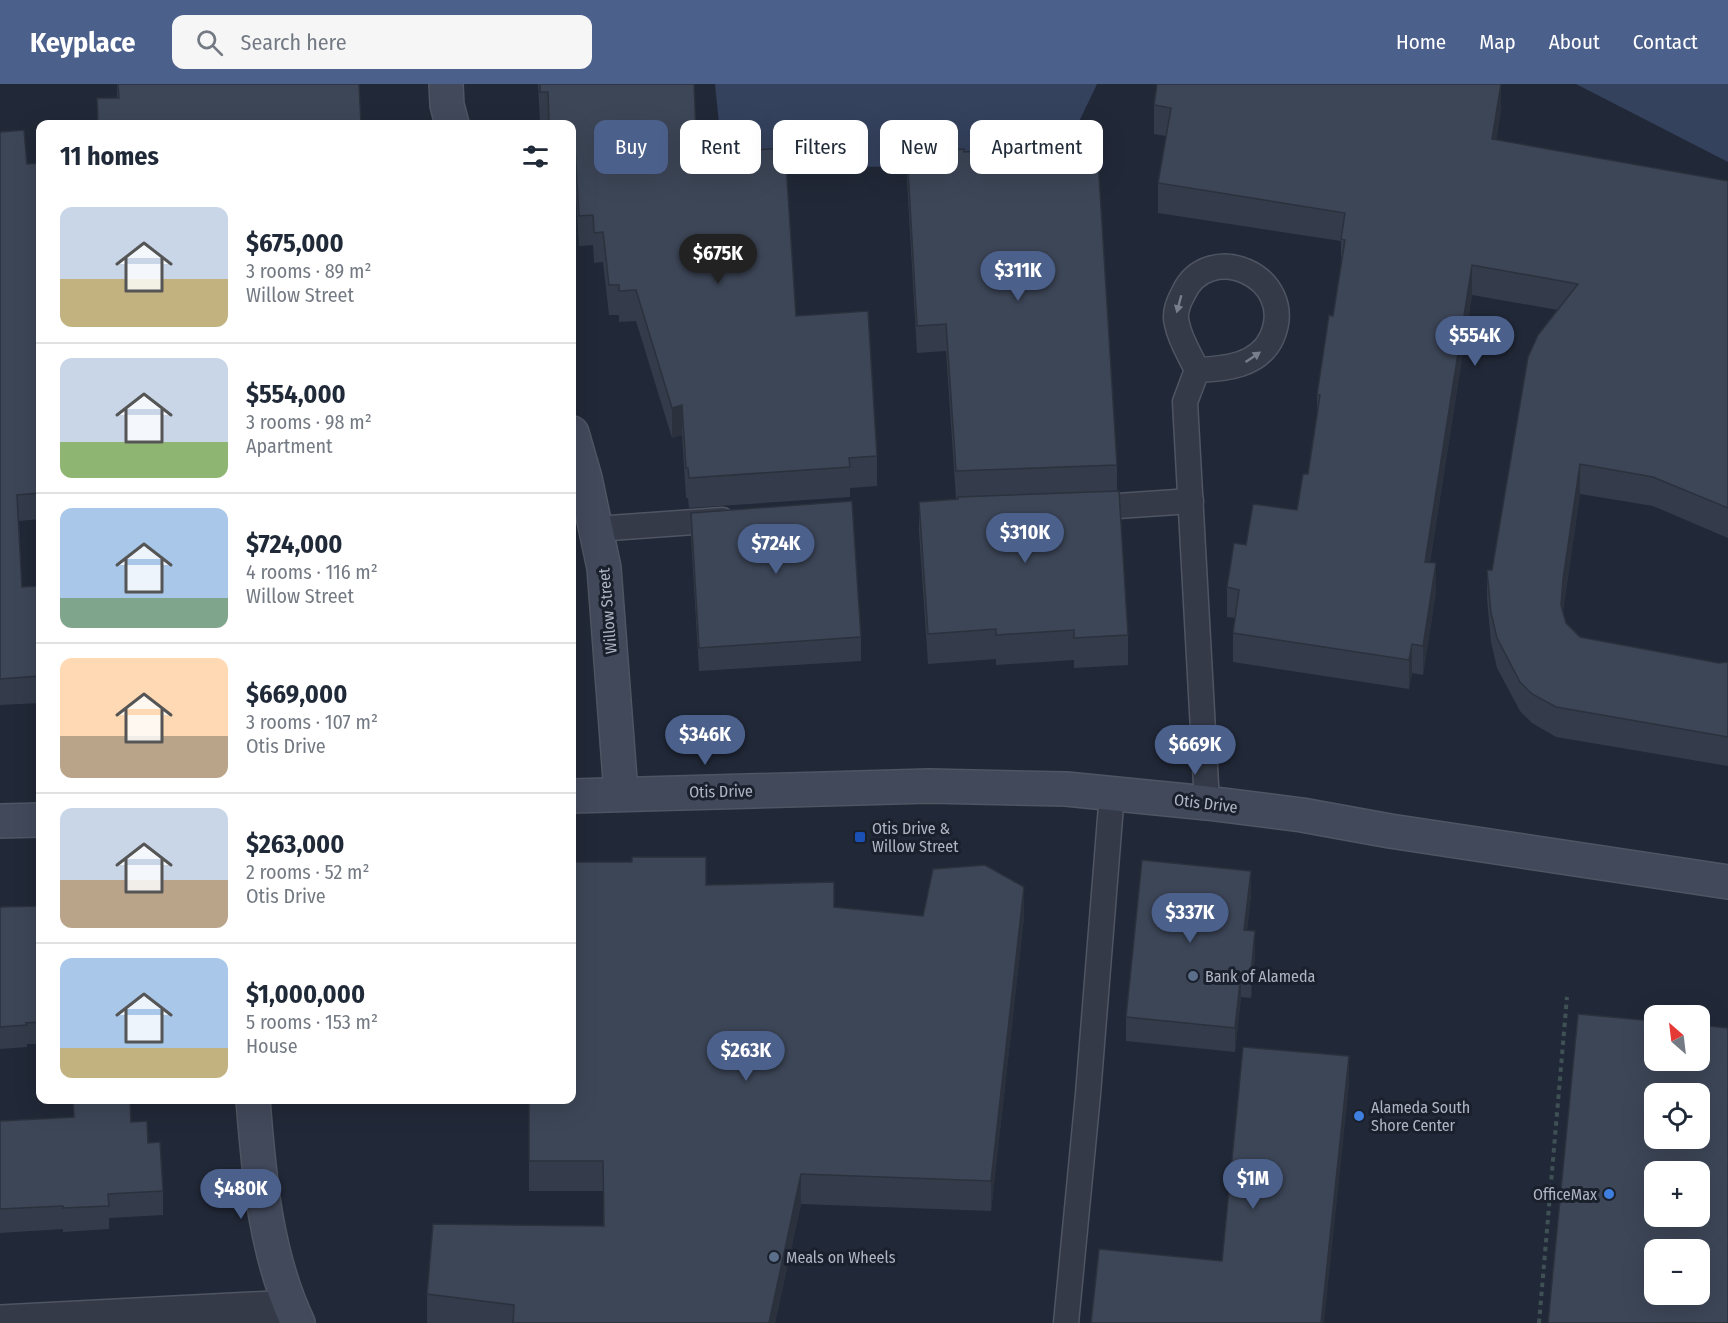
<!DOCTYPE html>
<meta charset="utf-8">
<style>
body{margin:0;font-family:"Fira Sans Condensed",sans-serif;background:#f6f6f7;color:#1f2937;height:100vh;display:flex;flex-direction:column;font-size:22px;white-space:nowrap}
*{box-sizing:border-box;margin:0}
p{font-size:20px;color:#747a83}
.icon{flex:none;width:33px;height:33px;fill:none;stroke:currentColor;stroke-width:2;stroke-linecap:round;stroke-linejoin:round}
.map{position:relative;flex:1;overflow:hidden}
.side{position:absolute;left:36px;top:36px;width:540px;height:984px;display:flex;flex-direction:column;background:#fff;border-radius:12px;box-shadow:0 6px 24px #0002}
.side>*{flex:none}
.guide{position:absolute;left:594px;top:36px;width:570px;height:54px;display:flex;gap:12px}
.needle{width:39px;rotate:332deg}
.tools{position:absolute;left:1644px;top:921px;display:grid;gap:12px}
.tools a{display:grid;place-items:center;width:66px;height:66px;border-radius:12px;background:#fff;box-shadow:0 6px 24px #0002;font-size:30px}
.price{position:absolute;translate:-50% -51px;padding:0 14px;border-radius:21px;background:#4c608c;color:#fff;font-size:20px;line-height:39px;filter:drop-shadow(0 2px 3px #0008)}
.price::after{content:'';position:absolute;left:50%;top:36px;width:18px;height:14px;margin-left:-9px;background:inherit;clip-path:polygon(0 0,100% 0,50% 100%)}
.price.on{background:#222;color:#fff}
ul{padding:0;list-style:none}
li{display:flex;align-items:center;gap:18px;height:150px;padding:0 24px}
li+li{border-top:2px solid #e0e1e3}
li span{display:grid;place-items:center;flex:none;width:168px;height:120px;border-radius:12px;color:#555}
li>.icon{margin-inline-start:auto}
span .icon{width:72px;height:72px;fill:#fffc;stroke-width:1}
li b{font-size:26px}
h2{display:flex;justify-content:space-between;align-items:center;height:72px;padding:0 24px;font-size:26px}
.chip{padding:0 21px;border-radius:12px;background:#fff;box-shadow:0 6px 24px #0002;font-size:21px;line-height:54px}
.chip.on{background:#4c608c;color:#fff}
header{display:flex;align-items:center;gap:36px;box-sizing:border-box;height:84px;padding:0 30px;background:#4c608c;color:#fff}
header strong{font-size:28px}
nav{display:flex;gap:33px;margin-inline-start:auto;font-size:21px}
.search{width:420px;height:54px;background:#f6f6f7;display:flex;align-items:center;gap:15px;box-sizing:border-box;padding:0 21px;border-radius:12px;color:#747a83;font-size:22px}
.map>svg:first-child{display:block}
.water{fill:#35425e}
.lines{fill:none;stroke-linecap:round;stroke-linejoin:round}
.lane-casing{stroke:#4f5562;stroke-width:27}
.street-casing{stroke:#4f5562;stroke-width:36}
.secondary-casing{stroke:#4f5562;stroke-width:36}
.path{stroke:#405156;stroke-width:4;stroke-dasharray:4.5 4.5;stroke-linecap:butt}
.lane{stroke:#343a48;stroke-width:24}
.street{stroke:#343a48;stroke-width:33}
.secondary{stroke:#42495b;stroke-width:33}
.wall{fill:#343c4b}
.shaded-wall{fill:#2b313d}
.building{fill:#3d4657;stroke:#2b313d;stroke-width:1.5;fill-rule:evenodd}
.oneway{fill:#787e8c}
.transit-dot{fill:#1a4fb4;stroke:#1a202c;stroke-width:2}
.service-dot{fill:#5c6f8a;stroke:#1a202c;stroke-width:2}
.shop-dot{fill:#3f7fe0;stroke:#1a202c;stroke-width:2}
.labels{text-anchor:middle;stroke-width:6;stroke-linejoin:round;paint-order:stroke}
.street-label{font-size:16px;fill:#afb5c4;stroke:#1a202c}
.poi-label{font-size:16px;fill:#afb5c4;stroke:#1a202c;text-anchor:start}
</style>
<header>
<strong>Keyplace</strong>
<div class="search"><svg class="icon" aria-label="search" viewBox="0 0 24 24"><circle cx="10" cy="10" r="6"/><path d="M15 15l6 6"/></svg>Search here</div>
<nav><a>Home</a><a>Map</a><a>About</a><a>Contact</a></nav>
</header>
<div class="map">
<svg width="1728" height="1239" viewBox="0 0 1728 1239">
<rect width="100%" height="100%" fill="#212837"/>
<!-- water -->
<g class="water">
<polygon points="715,0 1097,0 1057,84 766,82 719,40"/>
<polygon points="1576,0 1728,0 1728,78"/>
</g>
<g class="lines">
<defs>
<g id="lane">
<path d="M 1197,286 C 1225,285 1259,282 1272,253 C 1298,192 1208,154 1183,210 C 1178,219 1174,230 1177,240 C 1180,256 1190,271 1197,286 L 1185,318 L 1207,719"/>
<polyline points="1089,424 1191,417"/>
<polyline points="596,445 722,436"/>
<polyline points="1066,1239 1088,1010 1112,709"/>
</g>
<polyline id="street" points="0,1238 291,1223"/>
<g id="secondary">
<polyline points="446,0 447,21 452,40"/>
<polyline points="572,349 585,394 604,484 621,709"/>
<polyline points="572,712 929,702 1066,705 1207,719 1302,731 1390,747 1728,798"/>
<polyline points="0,737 40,736"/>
<path d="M 253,1016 C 259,1091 265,1169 298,1239"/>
</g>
</defs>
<!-- lane casing -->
<use href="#lane" class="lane-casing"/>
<!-- street casing -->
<use href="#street" class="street-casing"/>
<!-- secondary casing -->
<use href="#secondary" class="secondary-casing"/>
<!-- path -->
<polyline class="path" points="1539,1239 1567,913"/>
<!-- lane -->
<use href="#lane" class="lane"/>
<!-- street -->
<use href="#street" class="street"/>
<!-- secondary -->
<use href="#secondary" class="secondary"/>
</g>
<!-- wall -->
<g class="wall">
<polygon points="117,0 359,0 361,40 97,40 97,14 117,14"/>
<polygon points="538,0 694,0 697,70 796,232 877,372 877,402 850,404 850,413 689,424 688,414 686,414 682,351 672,354 636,237 619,238 619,231 609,231 603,178 594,179 593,161 579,162 574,77 572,78 572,40 548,40 548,38 540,38"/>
<polygon points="1501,0 1501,26 1496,56 1728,97 1728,454 1653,422 1580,410 1563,527 1566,539 1580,553 1719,579 1728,578 1728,682 1556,653 1532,639 1520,627 1497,584 1491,558 1487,515 1487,486 1492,486 1558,226 1472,211 1430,478 1436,508 1423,591 1412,589 1409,605 1233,578 1233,549 1235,534 1227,533 1227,503 1246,461 1297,426 1308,390 1317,333 1317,311 1333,232 1341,182 1341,157 1158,129 1158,99 1166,52 1154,50 1154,21"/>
<polygon points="0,48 27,80 40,79 40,435 19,437 22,503 40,502 40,619 0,621"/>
<polygon points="964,68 1117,381 1117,407 1128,551 1128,581 1074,584 1074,576 996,581 996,575 928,580 919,448 919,418 958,415 956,415 946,267 917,269 907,97 907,69"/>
<polygon points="691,429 861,553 861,577 699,587 691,453"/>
<polygon points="706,801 834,823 923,832 1024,833 991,1127 801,1120 775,1239 427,1239 427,1210 603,1142 603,1107 529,1107 529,1016"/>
<polygon points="1251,811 1247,846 1255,871 1251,914 1241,913 1235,968 1126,957 1126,933"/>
<polygon points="40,822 40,960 27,960 27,963 0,965 0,823"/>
<polygon points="73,1016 131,1038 148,1059 163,1107 163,1131 109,1134 109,1145 63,1148 63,1145 0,1149 0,1037 73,1033"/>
</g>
<!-- shaded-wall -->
<g class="shaded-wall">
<polygon points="1501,0 1501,26 1492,84 1492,55"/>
<polygon points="1472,181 1472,211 1425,507 1425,478"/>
<polygon points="682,321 682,351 672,354 672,324"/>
<polygon points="1580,380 1580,410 1563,525 1561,551 1561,521 1563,495"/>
<polygon points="1436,479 1436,508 1423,591 1423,562"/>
<polygon points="1412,560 1412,589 1409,605 1409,576"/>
<polygon points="1251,787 1251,811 1244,870 1244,846"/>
<polygon points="1024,803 1024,833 991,1127 991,1097"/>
<polygon points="1255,847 1255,871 1251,914 1251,890"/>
<polygon points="1241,889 1241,913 1235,968 1235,944"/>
<polygon points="1349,972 1349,1002 1324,1239 1321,1239"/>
<polygon points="801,1090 801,1120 775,1239 769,1239"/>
</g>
<!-- building -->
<g class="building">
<polygon points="118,0 359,0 361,40 98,40 97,14 119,14"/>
<polygon points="540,0 694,0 697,70 785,64 796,232 868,227 877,372 849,374 850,383 689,394 688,384 686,384 682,321 672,324 636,206 619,207 619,201 609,201 603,148 594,149 593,131 579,132 574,47 572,47 572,40 549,40 548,8 540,8"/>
<polygon points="1157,0 1501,0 1492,55 1728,97 1728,424 1653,393 1580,380 1563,495 1561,521 1566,539 1580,553 1719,579 1728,578 1728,653 1556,623 1532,610 1520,598 1497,554 1491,529 1487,486 1492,486 1528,273 1538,251 1578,200 1472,181 1425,478 1436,479 1423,562 1412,560 1409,576 1233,549 1239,506 1227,503 1234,459 1246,461 1253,420 1297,426 1303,390 1308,390 1320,311 1317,311 1329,231 1333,232 1345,156 1341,155 1345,129 1158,99 1171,24 1154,21"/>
<polygon points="24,46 27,80 40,79 40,409 17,411 22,503 40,502 40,592 0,595 0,48"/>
<polygon points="1097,59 1117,381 956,387 946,240 917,242 907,69 964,65 964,68"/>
<polygon points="1119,407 1128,551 1074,554 1074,546 996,551 996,545 928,550 919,418 958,415 958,413"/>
<polygon points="852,417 861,553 699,564 691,429"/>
<polygon points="632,773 706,773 706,801 834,798 834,823 923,832 933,785 985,781 1024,803 991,1097 801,1090 769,1239 513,1239 514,1221 427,1210 433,1140 604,1142 603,1077 529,1077 529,1016 572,1016 572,778 632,778"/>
<polygon points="1142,776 1251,787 1244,846 1255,847 1251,890 1241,889 1235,944 1126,933"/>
<polygon points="40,822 40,938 26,939 27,941 0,943 0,823"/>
<path d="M 1578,930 L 1654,937 L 1654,976 L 1700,976 L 1700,941 L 1728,944 L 1728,1239 L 1548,1239 ZM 1654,1010 L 1700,1010 L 1700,1054 L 1654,1054 ZM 1654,1088 L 1700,1088 L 1700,1132 L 1654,1132 ZM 1654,1166 L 1700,1166 L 1700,1210 L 1654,1210 Z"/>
<polygon points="1243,963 1349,972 1321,1239 1091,1239 1099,1165 1222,1177"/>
<polygon points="73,1016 130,1016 131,1038 147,1037 148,1059 160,1058 163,1107 108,1110 109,1122 63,1124 63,1122 0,1125 0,1037 74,1033"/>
</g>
<!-- one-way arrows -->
<defs><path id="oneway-solid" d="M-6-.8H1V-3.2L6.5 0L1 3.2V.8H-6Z" transform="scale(1.5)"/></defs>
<g class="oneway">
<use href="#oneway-solid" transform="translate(1179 220) rotate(105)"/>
<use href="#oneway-solid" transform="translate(1253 273) rotate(-34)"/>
</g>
<!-- markers -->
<rect class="transit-dot" x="854" y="747" width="12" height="12" rx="3"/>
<g class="service-dot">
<circle cx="1193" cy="892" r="6"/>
<circle cx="774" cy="1173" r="6"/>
</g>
<g class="shop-dot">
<circle cx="1359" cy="1032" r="6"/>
<circle cx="1609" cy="1110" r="6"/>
</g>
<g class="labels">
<!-- street labels -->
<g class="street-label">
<text transform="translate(607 527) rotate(-95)" y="6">Willow Street</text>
<text transform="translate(721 707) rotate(-1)" y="6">Otis Drive</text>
<text transform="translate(1206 719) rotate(7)" y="6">Otis Drive</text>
</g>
<!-- poi labels -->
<g class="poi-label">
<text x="872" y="750">Otis Drive &amp;<tspan x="872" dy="18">Willow Street</tspan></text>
<text x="1205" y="898">Bank of Alameda</text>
<text x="1371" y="1029">Alameda South<tspan x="1371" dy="18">Shore Center</tspan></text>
<text x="1597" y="1116" text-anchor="end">OfficeMax</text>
<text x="786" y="1179">Meals on Wheels</text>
</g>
</g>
</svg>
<div class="tools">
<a><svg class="needle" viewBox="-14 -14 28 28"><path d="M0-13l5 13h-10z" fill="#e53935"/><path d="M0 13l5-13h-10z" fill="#747a83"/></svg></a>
<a><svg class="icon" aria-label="locate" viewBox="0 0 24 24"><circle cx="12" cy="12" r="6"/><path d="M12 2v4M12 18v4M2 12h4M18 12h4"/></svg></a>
<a>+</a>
<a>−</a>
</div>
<b class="price on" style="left:718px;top:201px">$675K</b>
<b class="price" style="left:1018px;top:218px">$311K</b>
<b class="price" style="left:1475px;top:283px">$554K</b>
<b class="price" style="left:1025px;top:480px">$310K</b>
<b class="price" style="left:776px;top:491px">$724K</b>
<b class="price" style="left:705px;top:682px">$346K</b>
<b class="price" style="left:1195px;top:692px">$669K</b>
<b class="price" style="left:1190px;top:860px">$337K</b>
<b class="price" style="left:746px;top:998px">$263K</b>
<b class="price" style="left:1253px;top:1126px">$1M</b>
<b class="price" style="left:241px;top:1136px">$480K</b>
<div class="guide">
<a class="chip on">Buy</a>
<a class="chip">Rent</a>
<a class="chip">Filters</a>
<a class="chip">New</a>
<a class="chip">Apartment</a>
</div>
<section class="side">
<h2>11 homes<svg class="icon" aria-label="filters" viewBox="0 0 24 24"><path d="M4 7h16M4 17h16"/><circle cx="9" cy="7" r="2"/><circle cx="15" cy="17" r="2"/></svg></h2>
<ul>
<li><span style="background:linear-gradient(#c9d6e8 60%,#c2b280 0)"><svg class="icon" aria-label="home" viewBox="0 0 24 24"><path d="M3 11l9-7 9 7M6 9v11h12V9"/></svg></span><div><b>$675,000</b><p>3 rooms · 89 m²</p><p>Willow Street</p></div></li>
<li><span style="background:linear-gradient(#c9d6e8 70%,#8fb573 0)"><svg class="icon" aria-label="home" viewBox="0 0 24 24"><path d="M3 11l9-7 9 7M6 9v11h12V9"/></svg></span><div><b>$554,000</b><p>3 rooms · 98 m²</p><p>Apartment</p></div></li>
<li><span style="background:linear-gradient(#a9c7e8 75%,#7fa58c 0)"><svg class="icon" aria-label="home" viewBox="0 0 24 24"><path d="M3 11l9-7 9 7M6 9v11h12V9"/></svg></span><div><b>$724,000</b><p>4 rooms · 116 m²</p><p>Willow Street</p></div></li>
<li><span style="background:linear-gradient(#ffd9b3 65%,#b9a48a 0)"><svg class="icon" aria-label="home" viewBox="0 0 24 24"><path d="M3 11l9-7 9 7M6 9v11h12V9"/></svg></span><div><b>$669,000</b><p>3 rooms · 107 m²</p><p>Otis Drive</p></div></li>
<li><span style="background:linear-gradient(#c9d6e8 60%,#b9a48a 0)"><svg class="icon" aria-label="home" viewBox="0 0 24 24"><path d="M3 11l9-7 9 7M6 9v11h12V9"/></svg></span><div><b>$263,000</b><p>2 rooms · 52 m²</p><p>Otis Drive</p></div></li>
<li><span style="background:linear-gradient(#a9c7e8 75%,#c2b280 0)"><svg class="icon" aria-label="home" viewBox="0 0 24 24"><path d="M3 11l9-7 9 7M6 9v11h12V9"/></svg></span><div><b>$1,000,000</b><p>5 rooms · 153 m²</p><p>House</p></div></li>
</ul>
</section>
</div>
